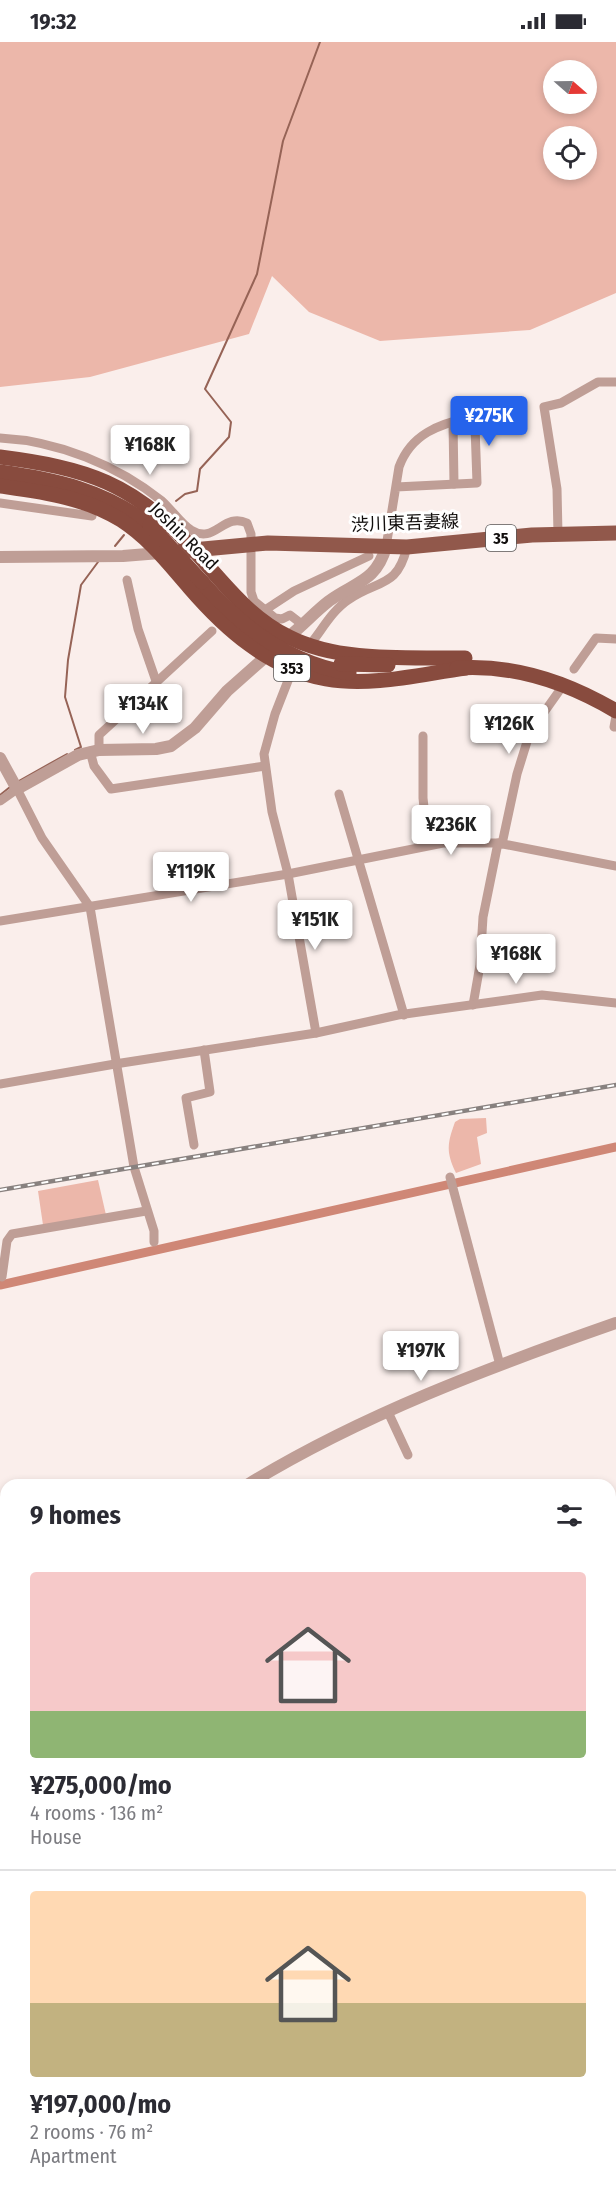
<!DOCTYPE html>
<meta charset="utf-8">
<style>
body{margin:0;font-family:"Fira Sans Condensed","Noto Sans JP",sans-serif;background:#f7f7f7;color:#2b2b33;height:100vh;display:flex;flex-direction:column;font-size:22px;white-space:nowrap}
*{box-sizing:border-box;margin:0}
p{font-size:20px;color:#7c7c81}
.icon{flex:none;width:33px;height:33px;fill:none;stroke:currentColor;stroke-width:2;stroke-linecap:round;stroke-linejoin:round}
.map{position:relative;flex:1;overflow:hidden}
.sheet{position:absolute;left:0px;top:1437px;width:616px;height:722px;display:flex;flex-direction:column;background:#fff;border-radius:18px 18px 0 0;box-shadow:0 3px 9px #0003}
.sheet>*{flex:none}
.needle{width:39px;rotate:110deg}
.buttons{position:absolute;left:543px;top:18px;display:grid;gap:12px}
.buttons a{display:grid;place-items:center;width:54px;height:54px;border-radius:50%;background:#fff;box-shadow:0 3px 9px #0003;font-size:30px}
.price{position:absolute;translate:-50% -51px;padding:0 14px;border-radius:6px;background:#fff;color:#222;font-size:20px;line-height:39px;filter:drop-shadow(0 2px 3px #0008)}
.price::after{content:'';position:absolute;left:50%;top:36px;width:18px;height:14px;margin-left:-9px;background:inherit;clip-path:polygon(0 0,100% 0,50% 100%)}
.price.active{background:#2563eb;color:#fff}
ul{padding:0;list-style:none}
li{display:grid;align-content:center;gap:12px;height:318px;padding:0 30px}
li+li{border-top:2px solid #e1e1e2}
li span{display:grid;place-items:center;height:186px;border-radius:6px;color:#555}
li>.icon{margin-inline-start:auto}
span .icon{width:108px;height:108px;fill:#fffc;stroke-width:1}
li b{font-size:26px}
h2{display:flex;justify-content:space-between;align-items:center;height:72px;padding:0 30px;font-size:26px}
.status{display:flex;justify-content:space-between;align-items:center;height:42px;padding:0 30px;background:#fff;direction:ltr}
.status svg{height:16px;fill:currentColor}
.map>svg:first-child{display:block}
.green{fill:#ecb7aa;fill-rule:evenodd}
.water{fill:#cf8776;stroke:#966356;stroke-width:1.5}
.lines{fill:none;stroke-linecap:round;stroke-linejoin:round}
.stream{stroke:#966356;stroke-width:2}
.canal{stroke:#cf8776;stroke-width:9}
.minor{stroke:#bf9e96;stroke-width:9}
.tertiary{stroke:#bf9e96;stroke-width:12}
.primary{stroke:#91584b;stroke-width:15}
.trunk{stroke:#884b3e;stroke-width:15}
.rail-casing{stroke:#88817f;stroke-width:4.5}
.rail{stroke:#fff;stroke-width:2;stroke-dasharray:7;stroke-linecap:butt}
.trunk-bridge{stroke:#884b3e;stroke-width:15}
.labels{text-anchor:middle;stroke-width:6;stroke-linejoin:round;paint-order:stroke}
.shield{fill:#fff;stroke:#585656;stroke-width:1.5}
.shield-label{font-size:16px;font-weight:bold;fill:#110e0d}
.street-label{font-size:18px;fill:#110e0d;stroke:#fff}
</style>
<div class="status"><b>19:32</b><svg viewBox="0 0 49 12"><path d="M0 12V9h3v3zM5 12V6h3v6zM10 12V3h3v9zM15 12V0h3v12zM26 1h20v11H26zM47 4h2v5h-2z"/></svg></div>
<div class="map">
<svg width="616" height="2158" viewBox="0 0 616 2158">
<rect width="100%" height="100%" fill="#faeeeb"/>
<!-- green -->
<g class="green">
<path d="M 0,0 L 616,0 L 616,251 L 530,288 L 380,299 L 309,270 L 272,234 L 249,292 L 90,335 L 0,345 ZM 586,28 L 586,62 L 554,62 L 554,28 ZM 586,94 L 586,128 L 554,128 L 554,94 Z"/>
<path d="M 486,1076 L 487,1091 L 477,1095 L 481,1122 L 456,1131 C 446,1110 447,1102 455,1080 L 460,1077 Z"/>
<polygon points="98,1138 106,1173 43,1183 38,1149"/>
</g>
<!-- water -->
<g class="water">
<polygon points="616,1734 616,1868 611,1872 610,1739"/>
<polygon points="6,1970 6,2135 0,2135 0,1973"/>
<polygon points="15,2152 102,2152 102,2153 90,2158 4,2158"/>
</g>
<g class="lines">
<!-- stream -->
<g class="stream">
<polyline points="176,459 185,452 197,449 200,427 229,395 231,380 205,347 257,232 283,99 320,0"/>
<polyline points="115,504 124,493"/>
<polyline points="75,708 81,705 65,655 68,618 81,543 98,520"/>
<polyline points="17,740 67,712"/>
<polyline points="0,753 10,745"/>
</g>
<!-- canal -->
<polyline class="canal" points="0,1243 616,1105"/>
<!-- minor -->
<g class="minor">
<polyline points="453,380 454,442"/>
<path d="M 0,396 C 58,399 117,423 162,459 C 171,467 182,483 191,488 C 215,503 223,470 247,481 L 251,492 L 251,550 L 254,559 L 275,576 L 282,577 L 290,573 L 303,583"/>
<polyline points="0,461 92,474"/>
<polyline points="558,492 557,447 544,365 561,361 598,340 616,340"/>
<path d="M 386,505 L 399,425 C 411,392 439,382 471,375 L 475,384 L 477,441 L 396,445"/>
<polyline points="127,538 138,587 156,639"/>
<polyline points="265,568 294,549 369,514"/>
<path d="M 312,600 C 323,586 333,568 348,558 C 378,537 397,547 407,505"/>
<polyline points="574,627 596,596 616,597"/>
<polyline points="291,631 275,672 264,712 272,770 288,832 316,991"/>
<polyline points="616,674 614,685 616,685"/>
<polyline points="423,694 423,756 428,803"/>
<polyline points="99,708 99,693 212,589"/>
<polyline points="90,709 94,724 111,747 265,724"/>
<polyline points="339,752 404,973"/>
<polyline points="0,759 17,747 42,796 90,865 134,1125 154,1189 154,1200"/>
<polyline points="502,802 517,732 530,690 562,645"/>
<polyline points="0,879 288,832 443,801 498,801 616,824"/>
<polyline points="473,963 480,923 483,875 498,801"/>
<polyline points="0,1042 115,1022 316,991 398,973 542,953 616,961"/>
<polyline points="194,1103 186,1056 210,1050 204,1008"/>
<polyline points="450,1135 500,1323"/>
<polyline points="2,1235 7,1199 12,1192 146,1169"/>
<polyline points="388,1370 408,1413"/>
<polyline points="0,1736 6,1734"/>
<polyline points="321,2152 325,2158"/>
<polyline points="594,2152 596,2158"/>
</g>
<!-- tertiary -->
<g class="tertiary">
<polyline points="0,515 123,514 160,511"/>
<path d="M 293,591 C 305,581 316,569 329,559 C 355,540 376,540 386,505"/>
<polyline points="0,716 17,747 78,713 99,708 156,707 171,704 195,686 227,649 262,618"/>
<path d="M 247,1443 C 361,1373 490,1325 616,1281"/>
<polyline points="0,1596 6,1592"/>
<polyline points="610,1976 616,1971"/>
<polyline points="400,2158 407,2152"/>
</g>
<!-- primary -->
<polyline class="primary" points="182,509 268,501 407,505 532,493 616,491"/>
<!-- trunk -->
<g class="trunk">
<path d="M 0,415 C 86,426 134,441 192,506 C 223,540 248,575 289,595 C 340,621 409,615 465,616"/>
<path d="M 0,430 C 57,438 102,448 150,483"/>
<path d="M 0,444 C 42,450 84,455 121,478 C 149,496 168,521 189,545 C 226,588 269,626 326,637 C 372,645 421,632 466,626"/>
<path d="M 202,540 C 241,585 288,621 349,631"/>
<polyline points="341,622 388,623"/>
<path d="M 457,626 C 514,622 567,640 616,669"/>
</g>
<defs>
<polyline id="rail" points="0,1148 616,1043"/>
</defs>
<!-- rail casing -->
<use href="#rail" class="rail-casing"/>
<!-- rail -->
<use href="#rail" class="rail"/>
<!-- trunk-bridge -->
<polyline class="trunk-bridge" points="150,483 202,540"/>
</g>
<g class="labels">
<!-- shield labels -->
<g class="shield">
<rect x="486" y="483" width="30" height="26" rx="4.5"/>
<rect x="274" y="613" width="36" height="26" rx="4.5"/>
</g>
<g class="shield-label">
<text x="501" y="502">35</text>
<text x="292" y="632">353</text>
</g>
<!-- street labels -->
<g class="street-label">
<text transform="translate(405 481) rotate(-2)" y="6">渋川東吾妻線</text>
<text transform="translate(184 494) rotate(45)" y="6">Joshin Road</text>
</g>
</g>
</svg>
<div class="buttons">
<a><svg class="needle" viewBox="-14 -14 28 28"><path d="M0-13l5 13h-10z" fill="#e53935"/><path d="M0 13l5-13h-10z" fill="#7c7c81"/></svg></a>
<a><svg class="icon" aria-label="locate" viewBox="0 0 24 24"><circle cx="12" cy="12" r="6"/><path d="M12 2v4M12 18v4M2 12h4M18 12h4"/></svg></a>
</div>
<b class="price active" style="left:489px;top:405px">¥275K</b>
<b class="price" style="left:150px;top:434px">¥168K</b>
<b class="price" style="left:143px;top:693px">¥134K</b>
<b class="price" style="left:509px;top:713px">¥126K</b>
<b class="price" style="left:451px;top:814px">¥236K</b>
<b class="price" style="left:191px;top:861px">¥119K</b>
<b class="price" style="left:315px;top:909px">¥151K</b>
<b class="price" style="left:516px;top:943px">¥168K</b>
<b class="price" style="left:421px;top:1340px">¥197K</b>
<section class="sheet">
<h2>9 homes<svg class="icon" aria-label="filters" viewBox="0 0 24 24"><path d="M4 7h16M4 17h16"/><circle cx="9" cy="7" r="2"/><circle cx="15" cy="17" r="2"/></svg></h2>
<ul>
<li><span style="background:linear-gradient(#f6c9c9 75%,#8fb573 0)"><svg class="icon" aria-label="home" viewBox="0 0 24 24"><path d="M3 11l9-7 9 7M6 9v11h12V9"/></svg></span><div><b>¥275,000/mo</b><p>4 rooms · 136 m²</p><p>House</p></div></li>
<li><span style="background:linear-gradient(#ffd9b3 60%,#c2b280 0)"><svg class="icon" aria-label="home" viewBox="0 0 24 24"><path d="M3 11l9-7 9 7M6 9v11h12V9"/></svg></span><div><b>¥197,000/mo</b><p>2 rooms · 76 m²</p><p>Apartment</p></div></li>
</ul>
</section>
</div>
